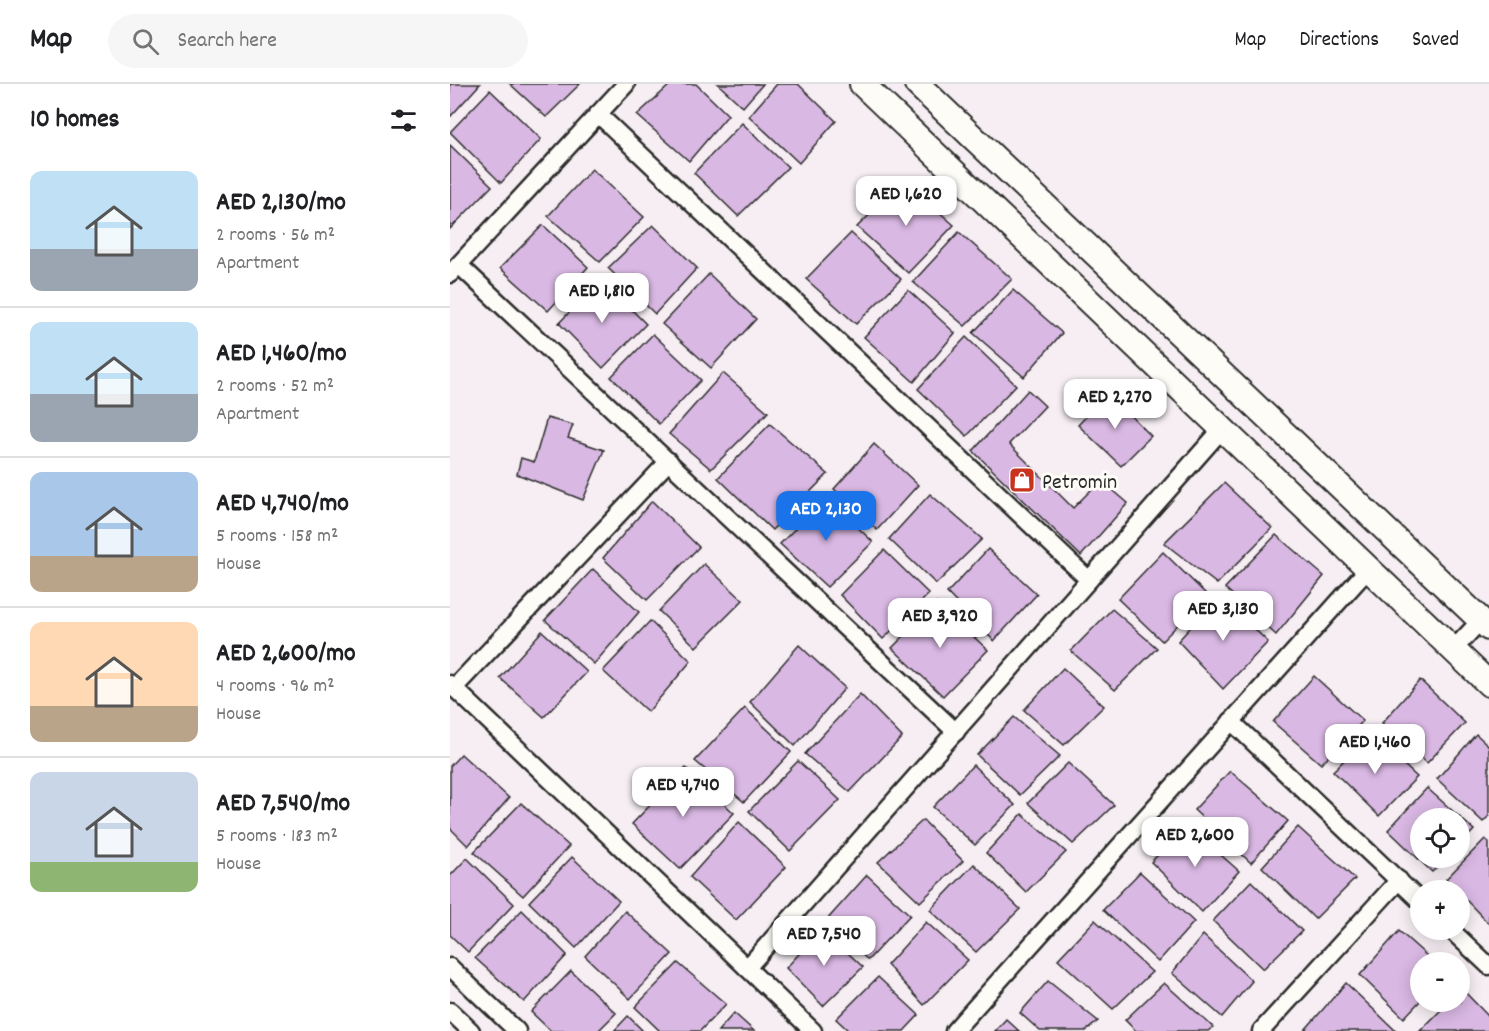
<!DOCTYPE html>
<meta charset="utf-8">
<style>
body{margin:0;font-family:Dekko,sans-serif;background:#f6f6f6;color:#202124;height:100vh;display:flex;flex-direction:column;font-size:22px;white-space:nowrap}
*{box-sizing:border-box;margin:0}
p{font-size:20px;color:#757577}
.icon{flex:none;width:33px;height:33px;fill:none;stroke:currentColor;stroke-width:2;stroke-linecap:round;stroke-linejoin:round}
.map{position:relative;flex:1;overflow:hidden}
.panel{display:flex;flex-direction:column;background:#fff;width:450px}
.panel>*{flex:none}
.fabs{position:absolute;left:960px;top:724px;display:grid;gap:12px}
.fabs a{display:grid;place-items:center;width:60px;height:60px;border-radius:50%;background:#fff;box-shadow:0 3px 15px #0003;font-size:30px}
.price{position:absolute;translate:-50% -51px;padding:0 14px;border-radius:12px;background:#fff;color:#222;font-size:20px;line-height:39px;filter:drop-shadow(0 2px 3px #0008)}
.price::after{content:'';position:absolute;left:50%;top:36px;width:18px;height:14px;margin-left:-9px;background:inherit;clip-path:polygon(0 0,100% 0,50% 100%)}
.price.selected{background:#1a73e8;color:#fff}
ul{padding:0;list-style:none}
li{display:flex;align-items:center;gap:18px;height:150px;padding:0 30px}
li+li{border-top:2px solid #e0e0e0}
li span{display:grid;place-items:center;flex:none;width:168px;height:120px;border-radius:12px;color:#555}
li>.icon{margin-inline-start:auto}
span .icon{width:72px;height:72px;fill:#fffc;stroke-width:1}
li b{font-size:26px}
h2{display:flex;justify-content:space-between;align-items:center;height:72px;padding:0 30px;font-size:26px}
header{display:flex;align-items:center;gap:36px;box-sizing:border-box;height:84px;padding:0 30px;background:#fff;border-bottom:2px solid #e0e0e0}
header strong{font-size:28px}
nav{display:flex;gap:33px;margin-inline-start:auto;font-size:21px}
.search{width:420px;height:54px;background:#f6f6f6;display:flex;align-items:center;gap:15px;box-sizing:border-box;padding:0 21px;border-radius:33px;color:#757577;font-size:22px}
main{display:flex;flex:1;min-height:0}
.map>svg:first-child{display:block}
.building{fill:#d9b8e3;stroke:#2b2b2b;stroke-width:1.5}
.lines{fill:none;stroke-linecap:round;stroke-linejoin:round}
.street-casing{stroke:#2b2b2b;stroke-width:21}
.secondary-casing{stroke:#2b2b2b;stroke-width:28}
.street{stroke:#fdfcf7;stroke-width:16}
.secondary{stroke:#fdfcf7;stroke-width:24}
.labels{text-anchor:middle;stroke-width:6;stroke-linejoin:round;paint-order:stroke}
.poi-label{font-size:22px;fill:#2b2b2b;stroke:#fdfcf7;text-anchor:start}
</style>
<header>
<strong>Map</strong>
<div class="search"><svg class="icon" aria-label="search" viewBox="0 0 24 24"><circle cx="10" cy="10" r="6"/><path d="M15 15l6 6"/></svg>Search here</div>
<nav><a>Map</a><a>Directions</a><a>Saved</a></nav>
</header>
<main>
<section class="panel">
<h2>10 homes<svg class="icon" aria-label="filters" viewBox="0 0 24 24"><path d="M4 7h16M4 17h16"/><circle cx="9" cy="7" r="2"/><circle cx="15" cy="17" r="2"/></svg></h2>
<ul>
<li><span style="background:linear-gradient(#bfe0f5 65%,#9aa5b1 0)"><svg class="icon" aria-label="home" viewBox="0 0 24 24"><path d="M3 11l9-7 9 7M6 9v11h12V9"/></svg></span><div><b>AED 2,130/mo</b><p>2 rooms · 56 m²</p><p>Apartment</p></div></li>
<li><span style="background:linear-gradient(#bfe0f5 60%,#9aa5b1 0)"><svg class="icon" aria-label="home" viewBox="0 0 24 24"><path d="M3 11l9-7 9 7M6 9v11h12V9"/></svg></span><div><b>AED 1,460/mo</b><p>2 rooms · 52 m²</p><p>Apartment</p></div></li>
<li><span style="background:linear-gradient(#a9c7e8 70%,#b9a48a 0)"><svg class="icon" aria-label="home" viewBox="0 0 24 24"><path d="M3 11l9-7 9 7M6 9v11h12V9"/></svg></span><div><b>AED 4,740/mo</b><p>5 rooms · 158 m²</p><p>House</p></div></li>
<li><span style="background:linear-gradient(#ffd9b3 70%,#b9a48a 0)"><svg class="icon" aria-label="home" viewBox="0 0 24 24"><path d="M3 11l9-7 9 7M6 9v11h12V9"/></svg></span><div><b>AED 2,600/mo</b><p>4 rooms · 96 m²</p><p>House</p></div></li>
<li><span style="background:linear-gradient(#c9d6e8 75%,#8fb573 0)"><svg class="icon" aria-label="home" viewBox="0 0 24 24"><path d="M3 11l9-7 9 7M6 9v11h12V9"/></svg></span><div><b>AED 7,540/mo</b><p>5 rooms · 183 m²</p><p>House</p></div></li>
</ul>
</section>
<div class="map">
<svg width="1039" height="947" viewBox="0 0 1039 947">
<rect width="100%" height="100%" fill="#f6eef3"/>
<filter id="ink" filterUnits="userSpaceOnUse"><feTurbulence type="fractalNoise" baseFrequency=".0167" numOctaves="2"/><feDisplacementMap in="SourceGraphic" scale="12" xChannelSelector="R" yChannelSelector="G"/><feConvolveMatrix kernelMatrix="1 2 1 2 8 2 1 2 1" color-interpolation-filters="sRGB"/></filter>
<g filter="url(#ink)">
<!-- building -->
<g class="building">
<polygon points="0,0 30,0 0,33"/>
<polygon points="60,0 130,0 96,33"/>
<polygon points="221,0 246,0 278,31 239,77 187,31"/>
<polygon points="268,0 313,0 293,23"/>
<polygon points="327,0 348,0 386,37 349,79 299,32"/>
<polygon points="40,6 91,55 51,99 0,48"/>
<polygon points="292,39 338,83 288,132 244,89"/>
<polygon points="0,61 42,102 0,145"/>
<polygon points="142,85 194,133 150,178 98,132"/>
<polygon points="454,97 504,141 458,189 407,143"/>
<polygon points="93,141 138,183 98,227 50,184"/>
<polygon points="203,141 247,184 205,230 158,184"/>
<polygon points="509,148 562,195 515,242 463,198"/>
<polygon points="401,149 451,195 406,240 356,195"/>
<polygon points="259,190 306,235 261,284 212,240"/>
<polygon points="151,195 196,240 153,284 109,239"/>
<polygon points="458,206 505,249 464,298 414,253"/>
<polygon points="563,206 612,249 574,293 523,249"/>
<polygon points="203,250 251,296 209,340 161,293"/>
<polygon points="516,253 566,301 517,352 468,305"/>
<polygon points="273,289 318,328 261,385 219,350"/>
<polygon points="578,306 595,322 559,360 623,424 651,396 678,419 631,472 523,367"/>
<polygon points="659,309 701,352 671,382 628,341"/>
<polygon points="97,334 123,341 118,354 154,366 133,416 67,390 71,374 84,378"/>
<polygon points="320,340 378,390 322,446 268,394"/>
<polygon points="424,360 468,401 427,446 384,405"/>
<polygon points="774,399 822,444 767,500 714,459"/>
<polygon points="480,410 532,455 486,500 439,455"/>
<polygon points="376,413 423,458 377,503 330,460"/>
<polygon points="202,417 249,463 197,516 153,474"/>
<polygon points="826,451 874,492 826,551 775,504"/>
<polygon points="538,465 587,510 544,557 497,509"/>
<polygon points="434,466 479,510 433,555 390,511"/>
<polygon points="713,468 757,511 712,557 668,515"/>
<polygon points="254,480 293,516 246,563 209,527"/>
<polygon points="143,485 189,528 144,580 95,536"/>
<polygon points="770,511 818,558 773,605 728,557"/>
<polygon points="487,519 538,566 493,612 442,564"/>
<polygon points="662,525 707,564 665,606 621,567"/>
<polygon points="200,537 241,577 198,628 153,587"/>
<polygon points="92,547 137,588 94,633 50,594"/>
<polygon points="349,561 395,604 345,662 300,618"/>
<polygon points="613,584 654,622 614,661 574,626"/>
<polygon points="864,592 913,637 871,680 823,638"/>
<polygon points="970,596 1015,639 977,679 932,639"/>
<polygon points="410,610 452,653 400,708 355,670"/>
<polygon points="295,624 341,668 294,718 245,677"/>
<polygon points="564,633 610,672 570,711 527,671"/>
<polygon points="921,650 967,693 929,732 883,687"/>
<polygon points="1026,650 1039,662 1039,732 1033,738 987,695"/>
<polygon points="11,670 59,714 18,762 0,744 0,682"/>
<polygon points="348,677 390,716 340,767 299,727"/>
<polygon points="618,679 664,721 623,760 578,719"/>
<polygon points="523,681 565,721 525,761 483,723"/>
<polygon points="236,684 284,729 230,785 182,740"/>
<polygon points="780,687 838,737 801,779 744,726"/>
<polygon points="977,704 1024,746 1010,761 1010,735 970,735 970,774 996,774 982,788 938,746"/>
<polygon points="71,719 119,762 73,812 24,768"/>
<polygon points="572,730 616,768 576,808 536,769"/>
<polygon points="473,736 513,777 470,818 428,778"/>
<polygon points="289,738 336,783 286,836 240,793"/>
<polygon points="737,741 789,787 752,828 701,778"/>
<polygon points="848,743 905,795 865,835 812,783"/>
<polygon points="1035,755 1039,758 1039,840 996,795"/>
<polygon points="122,773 169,817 126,864 79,818"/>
<polygon points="17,774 64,820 18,868 0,851 0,792"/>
<polygon points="524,780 570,825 526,868 480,826"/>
<polygon points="690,788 744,838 708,878 653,826"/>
<polygon points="417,791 460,831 418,876 375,838"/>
<polygon points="801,797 852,847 813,885 763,837"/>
<polygon points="72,826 117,871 74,918 25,874"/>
<polygon points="175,827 222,870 180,915 135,872"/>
<polygon points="645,836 702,888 663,925 608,875"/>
<polygon points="476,838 518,876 474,921 437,881"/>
<polygon points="372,845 413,883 373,922 336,884"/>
<polygon points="949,847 985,879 970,879 970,917 954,934 910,891"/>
<polygon points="753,851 802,897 772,933 722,889"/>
<polygon points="228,879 276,920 250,947 210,947 185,923"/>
<polygon points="121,887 166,929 148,947 101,947 81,928"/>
<polygon points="428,893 469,931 454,947 399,947 386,935"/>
<polygon points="598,897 648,937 636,947 590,947 570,929"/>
<polygon points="714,899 763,943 758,947 686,947 675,936"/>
<polygon points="896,899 946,947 854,947"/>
<polygon points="1012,905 1039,933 1039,947 970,947 999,918 1010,918"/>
<polygon points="284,929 304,947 268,947"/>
<polygon points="178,932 193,947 164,947"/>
<polygon points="556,935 569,947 545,947"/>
</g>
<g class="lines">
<defs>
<g id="street">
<polyline points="148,30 639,496"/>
<polyline points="9,181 506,648"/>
<polyline points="0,190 176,0"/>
<polyline points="1003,566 1031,536"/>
<polyline points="0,600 363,947"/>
<polyline points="4,604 219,377"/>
<polyline points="781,637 970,817"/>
<polyline points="1001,846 1039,882"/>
<polyline points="0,883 67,947"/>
<polyline points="297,884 772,345"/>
<polyline points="0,927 21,947"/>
<polyline points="504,947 918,485"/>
<polyline points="811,947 949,796"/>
</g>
<g id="secondary">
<polyline points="412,0 1039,600"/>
<polyline points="467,0 1039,544"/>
</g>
</defs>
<!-- street casing -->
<use href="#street" class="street-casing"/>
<!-- secondary casing -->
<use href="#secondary" class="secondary-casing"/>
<!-- street -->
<use href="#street" class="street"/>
<!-- secondary -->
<use href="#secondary" class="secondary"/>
</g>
</g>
<!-- icons -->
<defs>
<symbol id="shop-square" viewBox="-11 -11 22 22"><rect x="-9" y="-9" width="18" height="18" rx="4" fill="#c8321e" stroke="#fdfcf7"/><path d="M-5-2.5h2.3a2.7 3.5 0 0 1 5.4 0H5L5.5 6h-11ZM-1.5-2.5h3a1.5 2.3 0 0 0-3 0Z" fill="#fff"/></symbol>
</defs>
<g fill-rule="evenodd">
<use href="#shop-square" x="557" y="381" width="30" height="30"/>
</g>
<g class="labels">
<!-- poi labels -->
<g class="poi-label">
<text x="592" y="404">Petromin</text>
</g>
</g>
</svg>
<div class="fabs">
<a><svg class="icon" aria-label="locate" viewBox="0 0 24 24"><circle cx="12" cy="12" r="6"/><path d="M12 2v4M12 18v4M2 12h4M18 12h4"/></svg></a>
<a>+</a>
<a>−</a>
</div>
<b class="price" style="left:456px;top:143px">AED 1,620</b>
<b class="price" style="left:152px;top:240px">AED 1,810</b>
<b class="price" style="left:665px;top:346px">AED 2,270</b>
<b class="price selected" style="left:376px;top:458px">AED 2,130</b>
<b class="price" style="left:773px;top:558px">AED 3,130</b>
<b class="price" style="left:490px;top:565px">AED 3,920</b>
<b class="price" style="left:925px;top:691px">AED 1,460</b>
<b class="price" style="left:233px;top:734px">AED 4,740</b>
<b class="price" style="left:745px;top:784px">AED 2,600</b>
<b class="price" style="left:374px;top:883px">AED 7,540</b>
</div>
</main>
